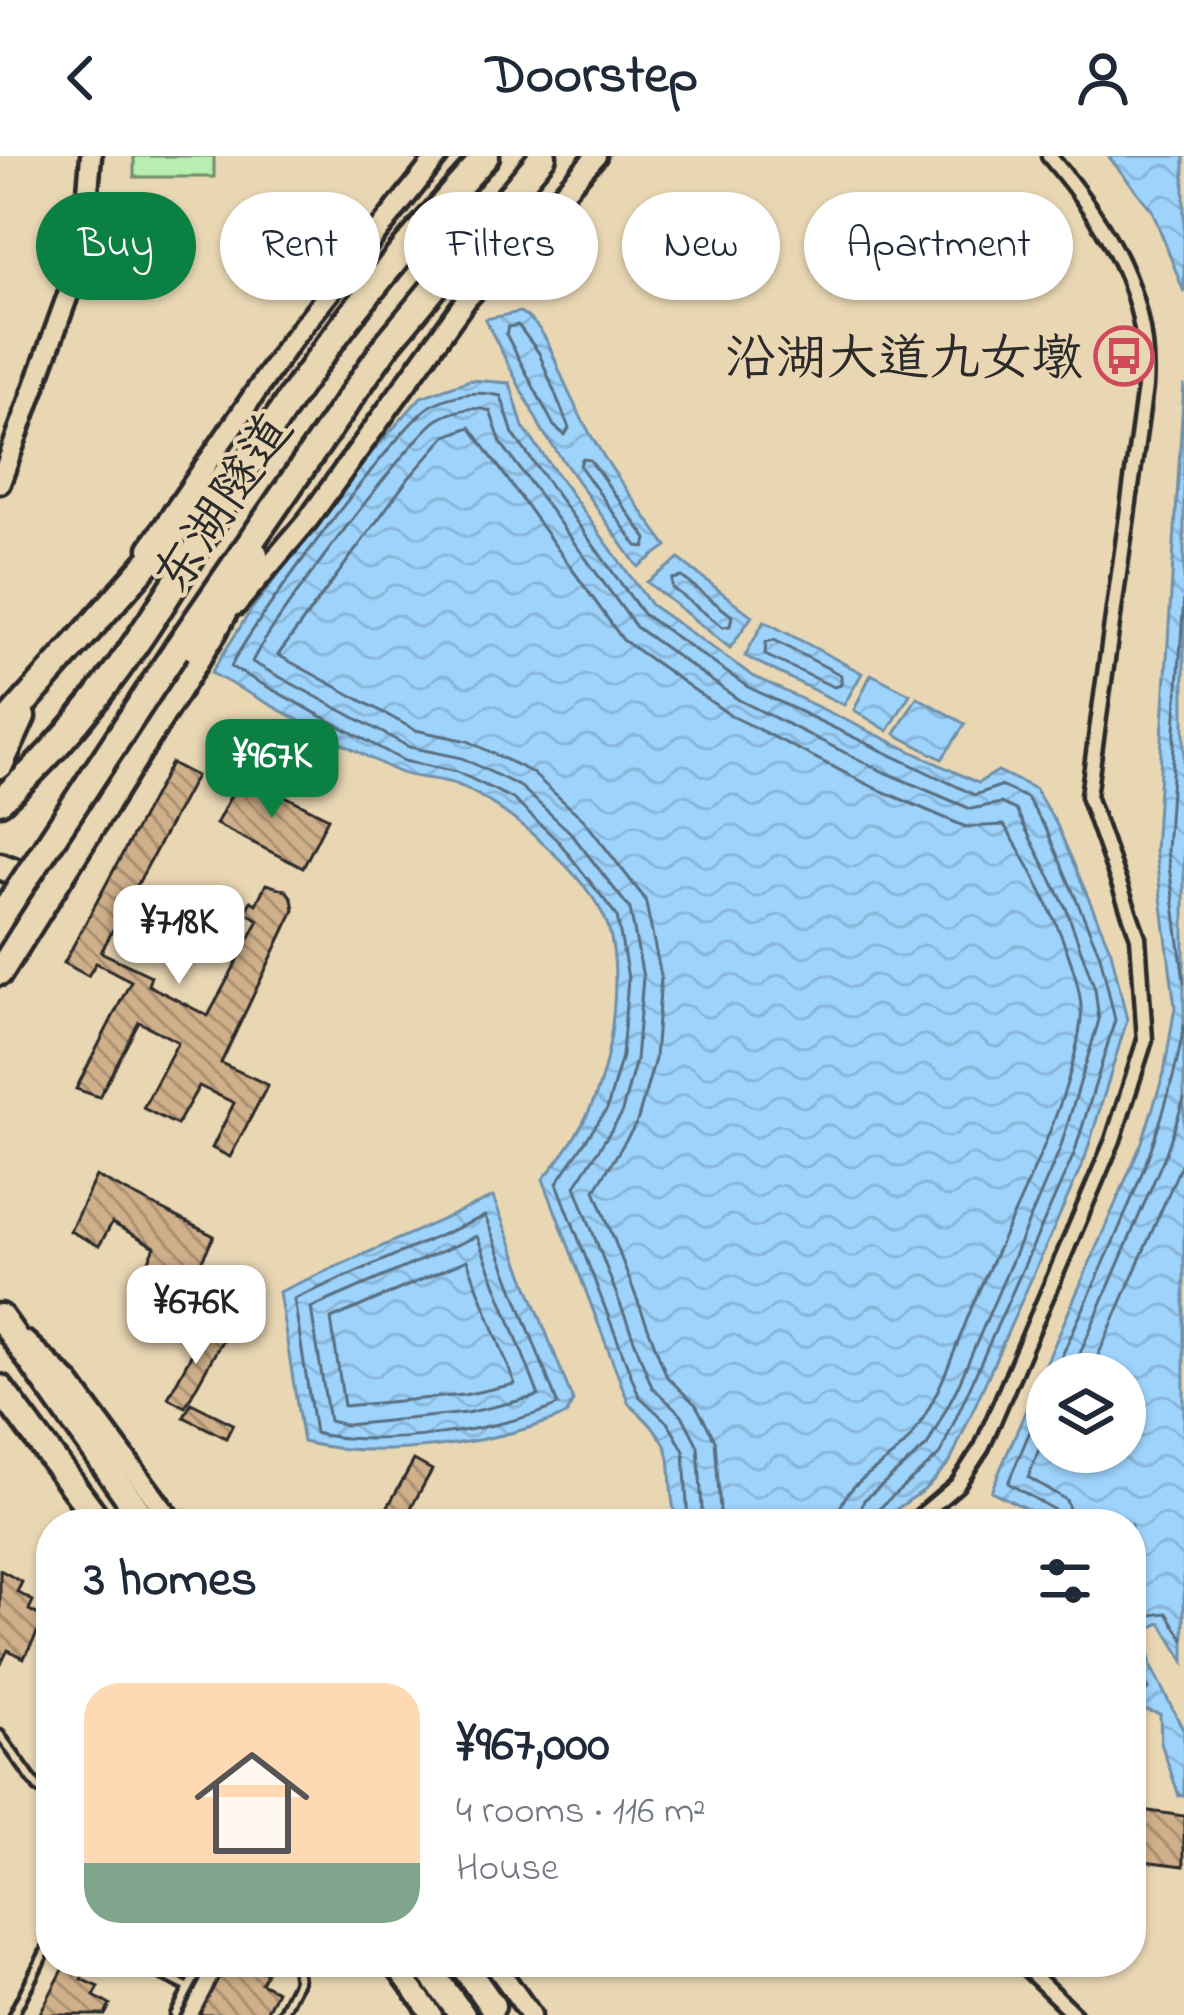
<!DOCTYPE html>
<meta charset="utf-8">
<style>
body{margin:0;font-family:"Indie Flower","LXGW WenKai TC",sans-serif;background:#f6f6f7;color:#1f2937;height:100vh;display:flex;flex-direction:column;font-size:45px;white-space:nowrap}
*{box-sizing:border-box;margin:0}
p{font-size:39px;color:#747a83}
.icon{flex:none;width:66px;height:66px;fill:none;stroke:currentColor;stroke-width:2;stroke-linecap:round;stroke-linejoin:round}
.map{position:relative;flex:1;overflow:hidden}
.side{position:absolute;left:36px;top:1353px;width:1110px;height:468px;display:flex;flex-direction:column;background:#fff;border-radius:48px;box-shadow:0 3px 9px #0004}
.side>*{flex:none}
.hud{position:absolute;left:36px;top:36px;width:1113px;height:108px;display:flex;gap:24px}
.fabs{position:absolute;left:1026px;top:1197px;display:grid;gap:24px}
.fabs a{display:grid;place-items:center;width:120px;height:120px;border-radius:50%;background:#fff;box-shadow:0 3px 9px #0004;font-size:60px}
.price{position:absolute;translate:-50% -102px;padding:0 27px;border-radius:24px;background:#fff;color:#222;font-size:39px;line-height:78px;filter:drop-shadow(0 3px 6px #0008)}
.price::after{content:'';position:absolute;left:50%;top:72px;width:36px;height:27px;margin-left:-18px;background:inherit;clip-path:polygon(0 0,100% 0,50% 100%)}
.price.active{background:#0b8043;color:#fff}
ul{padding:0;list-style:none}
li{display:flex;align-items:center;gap:36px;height:300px;padding:0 48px}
li span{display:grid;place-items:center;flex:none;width:336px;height:240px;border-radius:36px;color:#555}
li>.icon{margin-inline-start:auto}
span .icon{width:144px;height:144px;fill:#fffc;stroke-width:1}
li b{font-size:51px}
h2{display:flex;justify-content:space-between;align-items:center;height:144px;padding:0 48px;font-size:51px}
.pill{padding:0 42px;border-radius:54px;background:#fff;box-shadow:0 3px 9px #0004;font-size:42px;line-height:108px}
.pill.active{background:#0b8043;color:#fff}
header{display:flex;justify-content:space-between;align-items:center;height:156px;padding:0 48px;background:#fff;font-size:54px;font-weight:700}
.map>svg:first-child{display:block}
.grass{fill:#b8eeb0;stroke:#728c6e;stroke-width:3}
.water{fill:url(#water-waves);stroke:#7090a8;stroke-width:3;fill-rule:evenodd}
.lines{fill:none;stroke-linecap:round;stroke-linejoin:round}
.shore{stroke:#596e7f;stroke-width:3}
.building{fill:url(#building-back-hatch);stroke:#2b2b2b;stroke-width:3}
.lane-casing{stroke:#2b2b2b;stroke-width:15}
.street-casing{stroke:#2b2b2b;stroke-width:21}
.secondary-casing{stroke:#2b2b2b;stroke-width:27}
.highway-casing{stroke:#2b2b2b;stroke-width:33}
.lane{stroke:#e9d7b4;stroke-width:6}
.street{stroke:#e9d7b4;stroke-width:12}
.secondary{stroke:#e9d7b4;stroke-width:18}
.highway{stroke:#e9d7b4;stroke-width:24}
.highway-bridge-casing{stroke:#2b2b2b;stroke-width:33;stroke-linecap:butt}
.highway-bridge{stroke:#e9d7b4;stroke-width:24}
.labels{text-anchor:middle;stroke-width:9;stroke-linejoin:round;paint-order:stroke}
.poi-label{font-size:51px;fill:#2b2b2b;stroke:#e9d7b4;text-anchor:end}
.street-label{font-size:51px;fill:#2b2b2b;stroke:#e9d7b4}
</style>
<header><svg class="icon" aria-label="back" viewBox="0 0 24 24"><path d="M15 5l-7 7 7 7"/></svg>Doorstep<svg class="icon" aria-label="person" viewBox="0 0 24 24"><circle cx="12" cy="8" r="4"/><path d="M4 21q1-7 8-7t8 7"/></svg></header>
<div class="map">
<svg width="1184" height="1859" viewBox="0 0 1184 1859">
<defs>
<pattern id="water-waves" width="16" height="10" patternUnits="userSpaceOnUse" patternTransform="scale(3)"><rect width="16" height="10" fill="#9ed3fc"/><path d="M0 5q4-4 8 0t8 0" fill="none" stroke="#88b5d8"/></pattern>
<pattern id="building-back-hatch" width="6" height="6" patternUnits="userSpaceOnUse" patternTransform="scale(3)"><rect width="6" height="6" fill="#d0b08a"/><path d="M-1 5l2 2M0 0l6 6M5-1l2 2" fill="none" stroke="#a98f71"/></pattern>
</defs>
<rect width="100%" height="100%" fill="#e9d7b4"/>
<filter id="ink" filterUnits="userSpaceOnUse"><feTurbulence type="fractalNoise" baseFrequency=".00833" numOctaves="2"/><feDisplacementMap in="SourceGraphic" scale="24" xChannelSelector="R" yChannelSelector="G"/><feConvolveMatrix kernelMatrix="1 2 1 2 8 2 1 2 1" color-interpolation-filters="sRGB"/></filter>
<g filter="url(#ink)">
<!-- grass -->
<rect class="grass" x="134" y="0" width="80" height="21"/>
<!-- water -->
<g class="water">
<polygon points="1108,0 1184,0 1184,136 1152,54"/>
<path d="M 520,156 C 543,169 551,193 560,216 C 586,282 626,334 667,390 L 638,411 L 543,276 L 485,163 Z"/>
<path d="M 470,224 L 510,227 L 523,271 L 651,449 L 753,520 L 978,627 L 998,615 L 1035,633 L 1057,669 L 1111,795 L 1127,864 L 1085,1002 L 950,1306 L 924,1334 L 875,1368 L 677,1368 C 660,1304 689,1300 629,1248 L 543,1023 C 587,973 607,927 613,860 C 616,831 617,799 608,770 C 592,722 504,648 458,629 C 439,621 415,624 396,615 C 334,585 272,549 211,517 L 251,454 L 373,295 L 421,241 Z"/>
<path d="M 1184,228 L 1184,1505 L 1161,1467 L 1145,1474 L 1151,1511 L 1184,1575 L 1184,1639 L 1179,1640 L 1161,1587 L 1160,1558 L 1131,1550 L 1131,1368 L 1057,1368 L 991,1335 L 1142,986 L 1164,917 L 1175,851 L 1155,695 ZM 1047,1218 L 1125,1218 L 1125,1296 L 1047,1296 Z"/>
<polygon points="679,403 752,460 730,492 647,426"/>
<polygon points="764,465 862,517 844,549 745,500"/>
<polygon points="871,518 910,538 888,575 854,554"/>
<polygon points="917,541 965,568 942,603 895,578"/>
<path d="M 493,1041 L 573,1245 L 566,1259 C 494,1288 377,1305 303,1286 L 279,1136 Z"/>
</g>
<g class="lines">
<!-- shore -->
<g class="shore">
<polygon points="518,169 539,197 569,272 565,279 554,270 506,178 508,171"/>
<polygon points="582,303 590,304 647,383 645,391 637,390 580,310"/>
<polygon points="682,421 732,460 730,470 723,471 672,432 672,423"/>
<polyline points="1184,440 1167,694 1184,826"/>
<polygon points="774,484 841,519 841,529 834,531 765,499 766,486"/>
<path d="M 485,1060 L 558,1249 C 505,1274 371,1293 315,1277 L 294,1143 Z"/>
<polygon points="477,1080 539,1240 467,1257 346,1269 329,1265 311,1152"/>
<polygon points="467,1104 515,1228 464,1239 344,1250 331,1163"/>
<path d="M 1054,1218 C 1103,1105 1164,992 1184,869"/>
<polyline points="1071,1218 1166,997 1184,943"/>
<polyline points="1090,1218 1184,1002"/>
<polyline points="1047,1235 1008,1327 1054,1354 1059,1368"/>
<polyline points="1047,1273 1028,1321 1066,1344 1074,1368"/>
<path d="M 688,1368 L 684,1295 L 668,1267 L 639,1240 L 557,1027 L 607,953 L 622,900 L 628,822 L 617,760 L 559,686 L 513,643 L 457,616 L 404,605 L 231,511 C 244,477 400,269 429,251 C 449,238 479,234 501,240 L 513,278 L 643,458 L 748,531 L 975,639 L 1000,630 L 1027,642 L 1047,675 L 1100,799 L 1115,864 L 1074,998 L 940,1298 C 924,1316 873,1350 871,1368"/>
<path d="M 703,1368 L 698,1290 L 682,1259 L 652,1231 L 575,1030 L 621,959 L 636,904 L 643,821 L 630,753 L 570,676 L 521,631 L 462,602 L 409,591 L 252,506 C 264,476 412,280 437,264 C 451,255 475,249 490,255 L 501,287 L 636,471 L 739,544 L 884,616 L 971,653 L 1001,647 L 1016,654 L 1066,752 L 1095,833 L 1099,864 L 1060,993 L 958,1230 L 927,1290 L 864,1344 L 856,1368"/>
<path d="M 721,1368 L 715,1284 L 696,1249 L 667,1221 L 595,1034 L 637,966 L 655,903 L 661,820 L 645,743 L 584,664 L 531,616 L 468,585 L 415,574 L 278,499 L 408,323 L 446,280 L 470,271 L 623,484 L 730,559 L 875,632 L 966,671 L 1004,669 C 1031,710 1086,816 1081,864 C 1072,947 1011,1061 977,1139 C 957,1185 941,1240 911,1281 C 888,1313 839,1323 837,1368"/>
<polyline points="1131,1539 1148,1534 1133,1476 1142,1460 1167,1457 1184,1484"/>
</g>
</g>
<!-- building -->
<g class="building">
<polygon points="171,607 196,620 101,796 151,820 148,829 208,860 259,764 245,756 251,745 256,748 266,728 286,734 292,742 294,754 221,907 268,929 230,1001 212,992 234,947 199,930 177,969 143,952 178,886 139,866 99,941 76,933 131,825 96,807 88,820 64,807"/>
<polygon points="242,618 328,662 303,712 216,668"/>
<polygon points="96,1020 214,1080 170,1169 130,1146 155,1091 112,1067 99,1090 70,1075"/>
<polygon points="206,1171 224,1181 185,1251 168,1242"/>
<polygon points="191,1247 233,1268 226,1282 184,1261"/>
<polygon points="414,1304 432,1314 402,1368 378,1368"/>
<polygon points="0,1414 22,1426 17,1436 33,1445 29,1454 45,1462 24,1502 8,1494 0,1509"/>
<polygon points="1142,1654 1184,1660 1184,1710 1135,1704"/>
<polygon points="67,1806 87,1813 82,1823 99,1831 94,1840 110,1849 105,1859 39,1859"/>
<polygon points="227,1806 244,1806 266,1817 261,1827 277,1835 265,1859 199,1859"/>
</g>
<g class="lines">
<defs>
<g id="lane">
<polyline points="0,1579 38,1632 51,1639"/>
<polyline points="137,1806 189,1832"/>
<polyline points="13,1859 51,1784"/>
<polyline points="175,1859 203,1806"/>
<polyline points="281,1859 298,1825 296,1810 288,1806"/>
</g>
<g id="street">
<path d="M 911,1368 L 957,1329 L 982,1291 L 1113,984 L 1145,884 L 1138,781 L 1088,640 L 1145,231 C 1151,139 1107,68 1049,0"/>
<polyline points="1020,1806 1075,1859"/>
</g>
<g id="secondary">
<polyline points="0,327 70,133 84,82 91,0"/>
<polyline points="149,392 290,186 438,0"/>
<polyline points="236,449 308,364 466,144 596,0"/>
<polyline points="26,1186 69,1226 174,1368"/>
<polyline points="393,1806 432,1859"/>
<polyline points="493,1806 531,1859"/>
</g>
<g id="highway">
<polyline points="176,494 388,187 543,0"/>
<polyline points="0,574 229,315"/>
<polyline points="0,609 22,561"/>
<path d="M 0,645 C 132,531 203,367 302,226 C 358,146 421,71 486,0"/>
<polyline points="0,710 26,720 43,718"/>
<polyline points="0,816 214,475 255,398"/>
<polyline points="0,1161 147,1368"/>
<polyline points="0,1232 101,1368"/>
<polyline points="423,1806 462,1859"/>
<polyline points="461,1806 492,1850"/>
</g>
</defs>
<!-- lane casing -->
<use href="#lane" class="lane-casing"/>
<!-- street casing -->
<use href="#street" class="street-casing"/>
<!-- secondary casing -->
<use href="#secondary" class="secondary-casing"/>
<!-- highway casing -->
<use href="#highway" class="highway-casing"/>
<!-- lane -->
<use href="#lane" class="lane"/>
<!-- street -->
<use href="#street" class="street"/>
<!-- secondary -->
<use href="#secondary" class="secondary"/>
<!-- highway -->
<use href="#highway" class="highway"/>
<defs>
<polyline id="highway-bridge" points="0,762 176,494"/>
</defs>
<!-- highway-bridge casing -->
<use href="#highway-bridge" class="highway-bridge-casing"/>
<!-- highway-bridge -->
<use href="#highway-bridge" class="highway-bridge"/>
</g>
</g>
<!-- icons -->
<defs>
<symbol id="bus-ring" viewBox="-11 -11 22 22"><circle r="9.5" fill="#e9d7b4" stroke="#d1495b" stroke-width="1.5"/><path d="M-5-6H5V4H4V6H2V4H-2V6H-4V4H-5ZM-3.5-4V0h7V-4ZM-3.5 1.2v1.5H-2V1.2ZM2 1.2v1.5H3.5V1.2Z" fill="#d1495b"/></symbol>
</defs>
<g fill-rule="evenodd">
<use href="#bus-ring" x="1091" y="167" width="66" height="66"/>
</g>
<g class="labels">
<!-- poi labels -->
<g class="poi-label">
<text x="1082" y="218">沿湖大道九女墩</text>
</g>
<!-- street labels -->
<g class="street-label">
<text transform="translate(221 346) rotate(-56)" y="18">东湖隧道</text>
</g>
</g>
</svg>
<div class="fabs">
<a><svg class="icon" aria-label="layers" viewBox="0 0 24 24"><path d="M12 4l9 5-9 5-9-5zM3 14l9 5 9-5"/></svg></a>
</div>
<b class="price active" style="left:272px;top:665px">¥967K</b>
<b class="price" style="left:179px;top:831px">¥718K</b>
<b class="price" style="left:196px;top:1211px">¥676K</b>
<div class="hud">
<a class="pill active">Buy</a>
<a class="pill">Rent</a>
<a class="pill">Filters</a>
<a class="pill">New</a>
<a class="pill">Apartment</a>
</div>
<section class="side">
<h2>3 homes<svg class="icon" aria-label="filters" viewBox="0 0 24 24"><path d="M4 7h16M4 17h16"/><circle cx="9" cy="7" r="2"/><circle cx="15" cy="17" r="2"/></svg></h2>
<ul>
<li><span style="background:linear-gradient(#ffd9b3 75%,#7fa58c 0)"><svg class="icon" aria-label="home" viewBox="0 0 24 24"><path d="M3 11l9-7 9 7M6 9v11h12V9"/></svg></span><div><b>¥967,000</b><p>4 rooms · 116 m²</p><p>House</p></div></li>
</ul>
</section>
</div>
